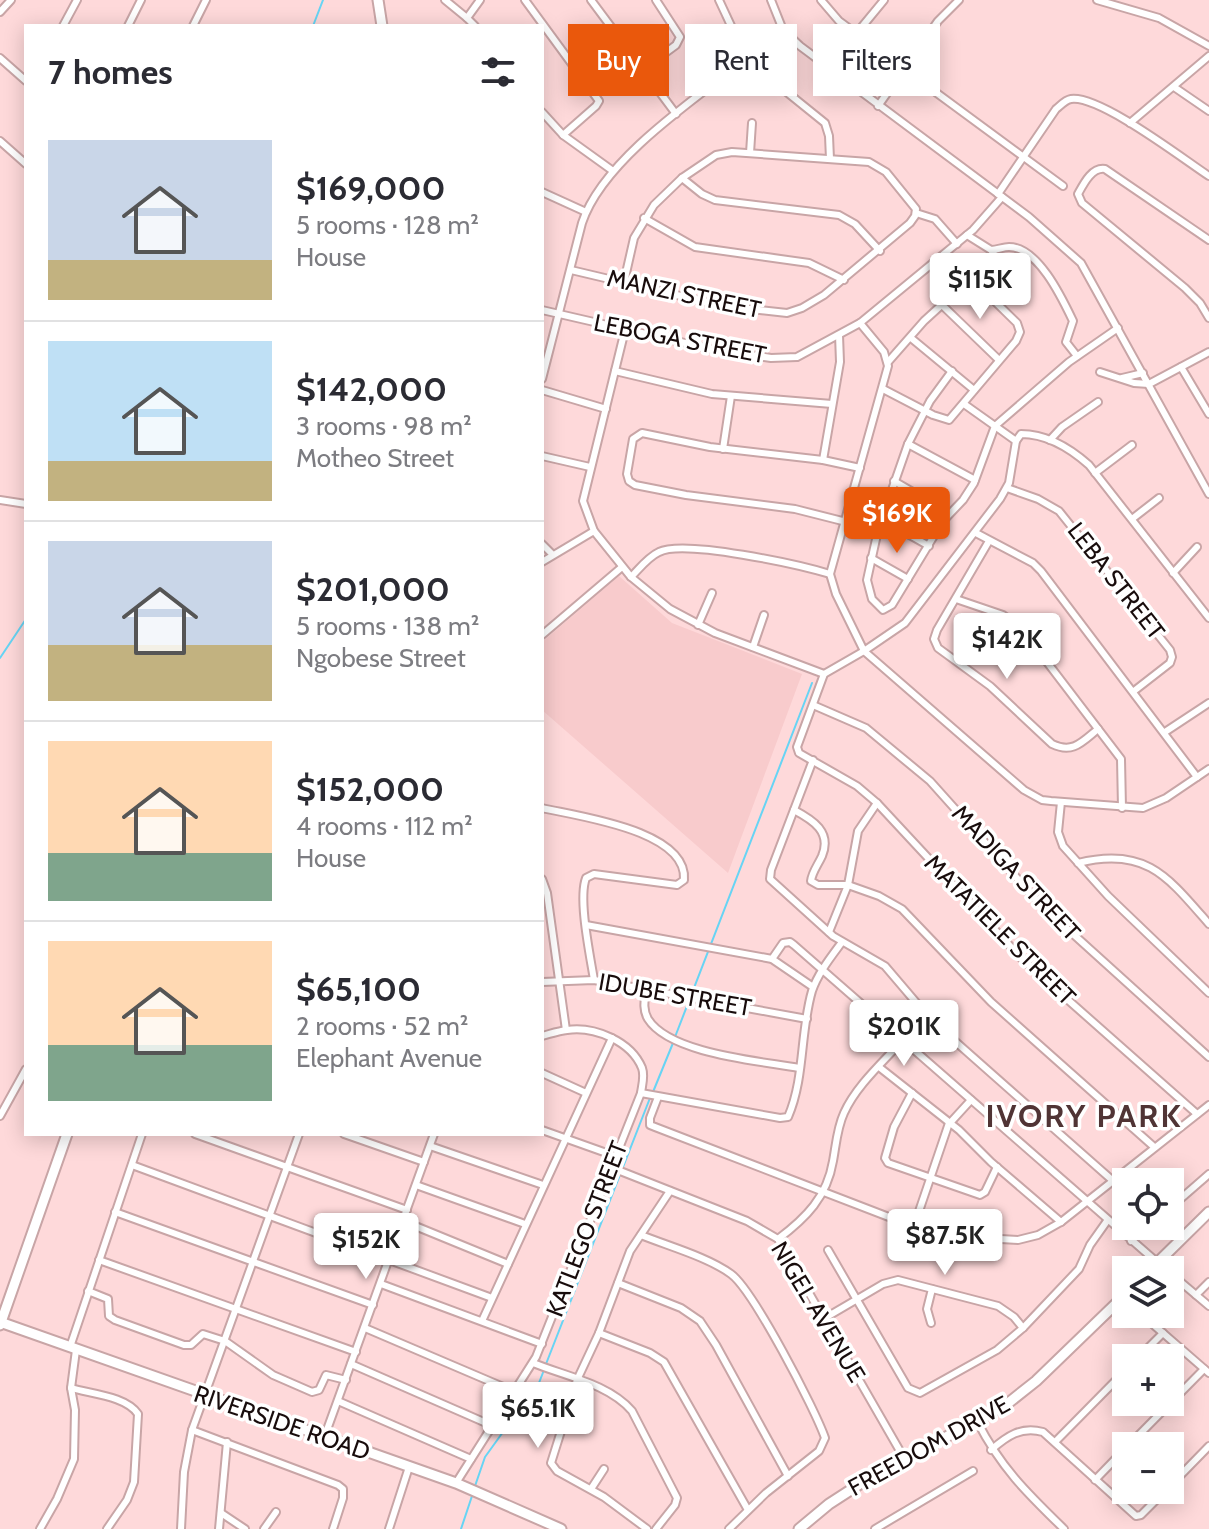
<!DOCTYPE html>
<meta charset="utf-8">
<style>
body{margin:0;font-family:Cabin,sans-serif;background:#f7f7f7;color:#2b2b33;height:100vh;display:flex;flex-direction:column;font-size:30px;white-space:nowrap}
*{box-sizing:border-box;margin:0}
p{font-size:26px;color:#7c7c81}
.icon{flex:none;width:44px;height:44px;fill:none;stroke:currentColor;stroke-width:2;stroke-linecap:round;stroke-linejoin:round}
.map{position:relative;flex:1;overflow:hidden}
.drawer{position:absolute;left:24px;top:24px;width:520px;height:1112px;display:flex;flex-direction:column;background:#fff;border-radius:0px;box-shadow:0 4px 20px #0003}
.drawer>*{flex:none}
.hud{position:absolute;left:568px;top:24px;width:520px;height:72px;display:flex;gap:16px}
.tools{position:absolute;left:1112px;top:1168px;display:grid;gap:16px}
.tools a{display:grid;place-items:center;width:72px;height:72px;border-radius:0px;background:#fff;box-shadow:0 4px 20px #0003;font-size:40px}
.price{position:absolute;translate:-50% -68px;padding:0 18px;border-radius:8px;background:#fff;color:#222;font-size:26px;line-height:52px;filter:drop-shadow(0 2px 4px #0008)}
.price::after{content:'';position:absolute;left:50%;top:48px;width:24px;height:18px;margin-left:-12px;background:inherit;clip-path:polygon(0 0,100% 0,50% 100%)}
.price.on{background:#ea580c;color:#fff}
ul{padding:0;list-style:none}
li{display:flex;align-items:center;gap:24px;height:200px;padding:0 24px}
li+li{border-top:2px solid #e1e1e2}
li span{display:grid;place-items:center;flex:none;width:224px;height:160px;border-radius:0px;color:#555}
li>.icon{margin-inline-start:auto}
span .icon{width:96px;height:96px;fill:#fffc;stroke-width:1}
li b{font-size:34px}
h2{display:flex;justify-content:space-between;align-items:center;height:96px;padding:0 24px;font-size:34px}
.tag{padding:0 28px;border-radius:0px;background:#fff;box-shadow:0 4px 20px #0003;font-size:28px;line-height:72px}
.tag.on{background:#ea580c;color:#fff}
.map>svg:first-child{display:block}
.built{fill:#f8cbcc}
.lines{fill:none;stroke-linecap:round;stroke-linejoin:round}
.stream{stroke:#67d4f4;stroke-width:2}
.street-casing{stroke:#c8a5a6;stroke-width:10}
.secondary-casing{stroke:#c8a5a6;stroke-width:13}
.street{stroke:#fff;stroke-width:6}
.secondary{stroke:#fff;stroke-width:9}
.labels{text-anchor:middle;stroke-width:7;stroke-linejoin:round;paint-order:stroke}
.street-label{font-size:24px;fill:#180c0c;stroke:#fff}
.district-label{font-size:32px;font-weight:bold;letter-spacing:2px;fill:#503435;stroke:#fff}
</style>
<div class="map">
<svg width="1209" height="1529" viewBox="0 0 1209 1529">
<rect width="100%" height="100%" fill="#fed9da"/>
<!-- built -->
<polygon class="built" points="619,576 672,623 802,674 728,873 542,710 542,642"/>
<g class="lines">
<!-- stream -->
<g class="stream">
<polyline points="313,26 323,0"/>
<polyline points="0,658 26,619"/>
<polyline points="675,1037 812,683"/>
<polyline points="653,1092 673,1043"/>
<polyline points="546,1364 650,1098"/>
<polyline points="475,1486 485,1457 503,1432 530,1406 544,1370"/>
<polyline points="461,1529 472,1496"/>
</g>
<defs>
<g id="street">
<polyline points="445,0 467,18"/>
<polyline points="525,0 599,101 596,106 563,135"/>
<polyline points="591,0 676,114"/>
<polyline points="719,0 747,60 825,123 829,136 830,159"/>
<polyline points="771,0 783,30 800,46 1029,217 1081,263 1209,494"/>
<polyline points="821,0 839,21 1063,186"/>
<polyline points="1097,0 1159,18 1209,46"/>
<polyline points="0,12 11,0"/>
<polyline points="63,26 77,0"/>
<polyline points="128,26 141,0"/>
<polyline points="193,26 206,0"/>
<polyline points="475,26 467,18 480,0"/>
<polyline points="856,34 884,0"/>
<polyline points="0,58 26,81"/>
<polyline points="642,70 676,45 680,37 656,0"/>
<polyline points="1174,87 1209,111"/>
<polyline points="878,106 938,21 959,0"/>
<polyline points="542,112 563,135 613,171"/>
<polyline points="1130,123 1209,56"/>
<polyline points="0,141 26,164"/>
<polyline points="750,153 752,123"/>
<polyline points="682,178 702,194 715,200 839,215 855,224 880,251"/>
<polyline points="542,192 586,212"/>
<path d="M 998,194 L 1056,109 C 1061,105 1065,100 1071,99 C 1100,95 1183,159 1209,176"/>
<polyline points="916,213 935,219 957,244"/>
<polyline points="644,218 695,247 809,263 844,280"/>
<path d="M 967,235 L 991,250 C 997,250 1003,247 1009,247 C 1038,247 1062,298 1073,321 L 1066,342 L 1077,356"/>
<path d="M 1209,240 L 1105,169 C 1092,167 1084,183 1078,194 L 1082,203 L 1185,288 L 1200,303 L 1209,318"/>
<polyline points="571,270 723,306 787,313 802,308 824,295 910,223 915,216 916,209 886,172 869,162 732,152 716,155 682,178 654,205 634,238 624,282"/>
<polyline points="941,304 999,360"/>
<polyline points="542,310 711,349 771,358 797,357 860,323 973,230 1002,197"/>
<polyline points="860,323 884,352 888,366 830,574 836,594 864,651 1024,790 1042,800 1051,801 1143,808 1166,798 1209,769"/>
<polyline points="625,330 583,501 594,531 631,577 670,609 715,633 824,674"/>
<polyline points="911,338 974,390"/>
<polyline points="888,362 924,321 981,269 994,251"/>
<polyline points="1181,367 1209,414"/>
<polyline points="615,371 712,394 832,404"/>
<polyline points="952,371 930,401 908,444 878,530 867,580 872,599 883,610 892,605 943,521 963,500 974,483 995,426 1069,362 1118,328"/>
<polyline points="1100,372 1134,383 1149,384"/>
<polyline points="1122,378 1143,373"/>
<path d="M 542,379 L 582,223 C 606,150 725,80 783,30"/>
<polyline points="1149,384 1209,352"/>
<polyline points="883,389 933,415 949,420 1016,341 1020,332 1017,323 972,279"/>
<polyline points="542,390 606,409"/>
<polyline points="964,404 1016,441"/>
<polyline points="1050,440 1062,427 1098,402"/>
<polyline points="908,444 975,480"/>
<polyline points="723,449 731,396"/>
<polyline points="542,456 590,467"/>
<polyline points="823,460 840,362 839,335"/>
<polyline points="860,468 823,460 710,447 642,433 633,439 627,474 629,481 635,485 686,495 795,509 878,530"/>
<polyline points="1095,473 1132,445"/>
<polyline points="894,481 949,513"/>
<polyline points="1007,488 1038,499 1059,511 1170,650 1172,657 1170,663 1134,691"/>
<polyline points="0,500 26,504"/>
<polyline points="881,519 929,546"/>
<polyline points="1132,519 1159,498"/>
<polyline points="976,533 1033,563 1041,571 1197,777"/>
<path d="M 989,541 L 937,630 L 934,639 L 938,648 L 990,686 L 1052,744 C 1073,754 1082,742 1098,729"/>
<polyline points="542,544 552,554"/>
<polyline points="871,558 908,579"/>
<polyline points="542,562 594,531"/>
<polyline points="1173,573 1197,547"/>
<path d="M 631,577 C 639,569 648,557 659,552 C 684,539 800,565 830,574"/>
<polyline points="956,599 1003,615 1021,628 1121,759 1122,808"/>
<polyline points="698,625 712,593"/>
<polyline points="542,635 622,567"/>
<polyline points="753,647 764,615"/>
<polyline points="813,705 866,728 930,781 1041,905 1209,1057"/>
<polyline points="1165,732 1209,703"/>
<polyline points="813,760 771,870 770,879 833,936 885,966 931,1020 1112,1180"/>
<polyline points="1061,802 1058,832 1063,846 1108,896 1209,993"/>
<path d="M 542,808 C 576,816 688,830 684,880 L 677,885 L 594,874 L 586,878 C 578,899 590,955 594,980"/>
<path d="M 794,810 C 813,820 832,832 822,856 C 818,865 812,872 811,881 L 818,885 L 848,885 L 879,896 L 902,909 L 991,1002 L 1153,1146"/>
<path d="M 1078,863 C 1146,846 1168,877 1209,924"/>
<polyline points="542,879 547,893 566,1030"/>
<polyline points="586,925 772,959 813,987"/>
<polyline points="829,932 848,885 858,831 877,803"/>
<polyline points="772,959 783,943 790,942 794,945 1166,1270"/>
<polyline points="542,982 594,980 807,1019"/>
<path d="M 646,988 C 645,998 642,1009 648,1019 C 670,1054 761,1061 799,1068"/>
<polyline points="879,1067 959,1130 991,1162 1061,1222"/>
<polyline points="542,1073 586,1093"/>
<path d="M 641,1093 L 780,1118 L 788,1117 C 805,1078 800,1032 812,991 C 818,973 831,957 842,942"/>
<polyline points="912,1093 894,1127 885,1158 888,1163 980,1195 985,1192 997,1167"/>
<polyline points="658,1097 650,1118 650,1125 655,1127 907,1224 966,1237 1018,1240 1038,1235 1061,1222 1209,1105"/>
<path d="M 1197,1114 L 1024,961 L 877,803 L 857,786 L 799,753 L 797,747 L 824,674 L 864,651 L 905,623 L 1000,499 L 1009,483 L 1016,441 L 1021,434 C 1047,434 1071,449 1089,465 L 1209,618"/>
<polyline points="0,1116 26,1069"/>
<polyline points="950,1123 971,1100"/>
<polyline points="542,1130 615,1156"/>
<polyline points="195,1134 407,1210"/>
<polyline points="344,1134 424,1162"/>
<polyline points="430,1146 543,1185"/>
<polyline points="132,1165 492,1298"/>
<polyline points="610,1167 747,1221 778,1239 904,1458"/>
<polyline points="416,1185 525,1224"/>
<polyline points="1170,1208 1209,1174"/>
<polyline points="115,1212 373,1305"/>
<polyline points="403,1221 508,1264"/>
<polyline points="914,1226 949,1123"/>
<path d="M 641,1235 C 668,1246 708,1257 731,1274 C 753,1290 815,1409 825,1438 L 819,1451 L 766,1493 L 729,1529"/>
<path d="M 778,1239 C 806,1218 827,1197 833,1161 C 836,1145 837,1128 844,1113 C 856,1086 883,1062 902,1041"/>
<polyline points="1131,1241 1149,1226"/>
<polyline points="828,1250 908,1388 920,1393 997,1350 1023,1328 1079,1269 1090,1245 1107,1221"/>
<polyline points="99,1260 356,1352"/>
<polyline points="1170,1273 1209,1306"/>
<polyline points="618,1283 681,1308 700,1321 716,1345 788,1476"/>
<polyline points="381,1284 542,1344"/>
<polyline points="88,1291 108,1299 109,1316 115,1320 184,1345 191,1345 203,1334 225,1341 273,1375 312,1392 319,1390 326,1375 346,1380"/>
<polyline points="1196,1295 1209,1282"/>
<polyline points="1141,1314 1209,1373"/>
<polyline points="825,1318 883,1284 898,1280 998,1306 1014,1317 1023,1328"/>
<polyline points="482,1321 612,1038"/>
<polyline points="931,1323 927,1309 932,1289"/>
<polyline points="365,1328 515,1392"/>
<polyline points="599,1333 650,1353 664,1362 748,1510"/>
<polyline points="70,1347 142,1134"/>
<polyline points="1138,1358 1163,1333"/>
<path d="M 533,1363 C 565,1376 609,1384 632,1411 L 677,1498 L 675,1505 L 656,1529"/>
<polyline points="351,1364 493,1426"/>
<path d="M 71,1388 C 91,1394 126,1396 138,1414 L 134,1482 L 127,1500 L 107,1529"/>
<polyline points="338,1401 471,1459"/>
<path d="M 977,1421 C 1001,1468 1027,1493 1064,1529"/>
<polyline points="192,1430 338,1485 343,1489 343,1498 333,1529"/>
<polyline points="324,1438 434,1134"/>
<polyline points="1055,1442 1126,1370"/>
<polyline points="1128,1446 1204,1369"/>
<path d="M 991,1450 C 1007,1436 1021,1426 1043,1432 L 1136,1516 L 1141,1515 L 1166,1490"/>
<polyline points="1095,1480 1126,1448"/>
<path d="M 456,1483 L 536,1357 L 641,1093 C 642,1085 645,1076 642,1068 C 631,1041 594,1026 567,1030 C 558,1031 550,1034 542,1036"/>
<polyline points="1170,1486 1209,1446"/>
<polyline points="591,1489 604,1469"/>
<polyline points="221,1513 245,1529"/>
<polyline points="40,1529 57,1499 74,1459 75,1410 71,1388 76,1350"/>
<polyline points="181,1529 184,1472 192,1430 299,1134"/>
<polyline points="219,1529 227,1442"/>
<polyline points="264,1529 276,1512"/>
<polyline points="389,1529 409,1467"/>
<polyline points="647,1529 604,1497 557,1471 551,1463 577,1380 599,1333 630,1251 670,1191"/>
<polyline points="875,1529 973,1471"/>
</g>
<g id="secondary">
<polyline points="378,0 382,26"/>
<polyline points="1150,1270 1209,1212"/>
<polyline points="0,1322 456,1483 561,1529"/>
<polyline points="0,1325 67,1134"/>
<polyline points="799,1529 829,1504 863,1482 1007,1404 1036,1381 1126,1294"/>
</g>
</defs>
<!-- street casing -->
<use href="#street" class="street-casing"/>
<!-- secondary casing -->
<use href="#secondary" class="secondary-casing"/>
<!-- street -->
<use href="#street" class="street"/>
<!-- secondary -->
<use href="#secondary" class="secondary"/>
</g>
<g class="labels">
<!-- street labels -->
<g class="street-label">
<text transform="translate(684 294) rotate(12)" y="8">MANZI STREET</text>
<text transform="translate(680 339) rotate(11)" y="8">LEBOGA STREET</text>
<text transform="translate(1116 581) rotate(52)" y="8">LEBA STREET</text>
<text transform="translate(1016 873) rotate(47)" y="8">MADIGA STREET</text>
<text transform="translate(1000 930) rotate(45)" y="8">MATATIELE STREET</text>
<text transform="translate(675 995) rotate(10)" y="8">IDUBE STREET</text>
<text transform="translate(587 1229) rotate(-69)" y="8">KATLEGO STREET</text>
<text transform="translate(818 1312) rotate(59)" y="8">NIGEL AVENUE</text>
<text transform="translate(282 1423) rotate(19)" y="8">RIVERSIDE ROAD</text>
<text transform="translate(929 1446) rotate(-29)" y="8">FREEDOM DRIVE</text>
</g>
<!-- district labels -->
<g class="district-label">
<text x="1084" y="1127">IVORY PARK</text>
</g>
</g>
</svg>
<div class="tools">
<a><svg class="icon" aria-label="locate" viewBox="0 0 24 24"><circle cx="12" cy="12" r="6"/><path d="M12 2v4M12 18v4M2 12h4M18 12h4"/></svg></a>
<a><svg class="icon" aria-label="layers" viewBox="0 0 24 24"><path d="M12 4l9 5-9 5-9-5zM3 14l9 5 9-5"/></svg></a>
<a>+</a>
<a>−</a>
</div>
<b class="price" style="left:980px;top:321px">$115K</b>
<b class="price on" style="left:897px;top:555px">$169K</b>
<b class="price" style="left:1007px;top:681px">$142K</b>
<b class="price" style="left:904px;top:1068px">$201K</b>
<b class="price" style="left:945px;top:1277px">$87.5K</b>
<b class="price" style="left:366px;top:1281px">$152K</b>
<b class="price" style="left:538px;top:1450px">$65.1K</b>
<div class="hud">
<a class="tag on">Buy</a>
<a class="tag">Rent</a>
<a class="tag">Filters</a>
</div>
<section class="drawer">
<h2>7 homes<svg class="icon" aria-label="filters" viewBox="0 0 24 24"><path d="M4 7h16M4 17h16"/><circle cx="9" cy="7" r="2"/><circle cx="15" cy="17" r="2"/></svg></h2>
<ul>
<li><span style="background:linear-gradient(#c9d6e8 75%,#c2b280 0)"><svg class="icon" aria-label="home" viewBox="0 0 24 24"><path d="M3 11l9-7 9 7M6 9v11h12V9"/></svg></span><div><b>$169,000</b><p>5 rooms · 128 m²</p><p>House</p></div></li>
<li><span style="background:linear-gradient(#bfe0f5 75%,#c2b280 0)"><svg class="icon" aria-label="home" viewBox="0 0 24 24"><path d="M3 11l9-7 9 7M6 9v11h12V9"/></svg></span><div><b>$142,000</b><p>3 rooms · 98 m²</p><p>Motheo Street</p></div></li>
<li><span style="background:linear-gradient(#c9d6e8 65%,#c2b280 0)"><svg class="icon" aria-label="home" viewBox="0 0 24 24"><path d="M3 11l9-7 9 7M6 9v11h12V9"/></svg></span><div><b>$201,000</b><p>5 rooms · 138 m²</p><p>Ngobese Street</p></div></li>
<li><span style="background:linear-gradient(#ffd9b3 70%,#7fa58c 0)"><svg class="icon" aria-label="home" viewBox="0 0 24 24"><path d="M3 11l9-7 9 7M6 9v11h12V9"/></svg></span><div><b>$152,000</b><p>4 rooms · 112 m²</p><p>House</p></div></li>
<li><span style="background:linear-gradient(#ffd9b3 65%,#7fa58c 0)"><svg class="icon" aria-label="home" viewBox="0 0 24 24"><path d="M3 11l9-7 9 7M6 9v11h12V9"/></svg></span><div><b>$65,100</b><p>2 rooms · 52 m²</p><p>Elephant Avenue</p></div></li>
</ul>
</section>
</div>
